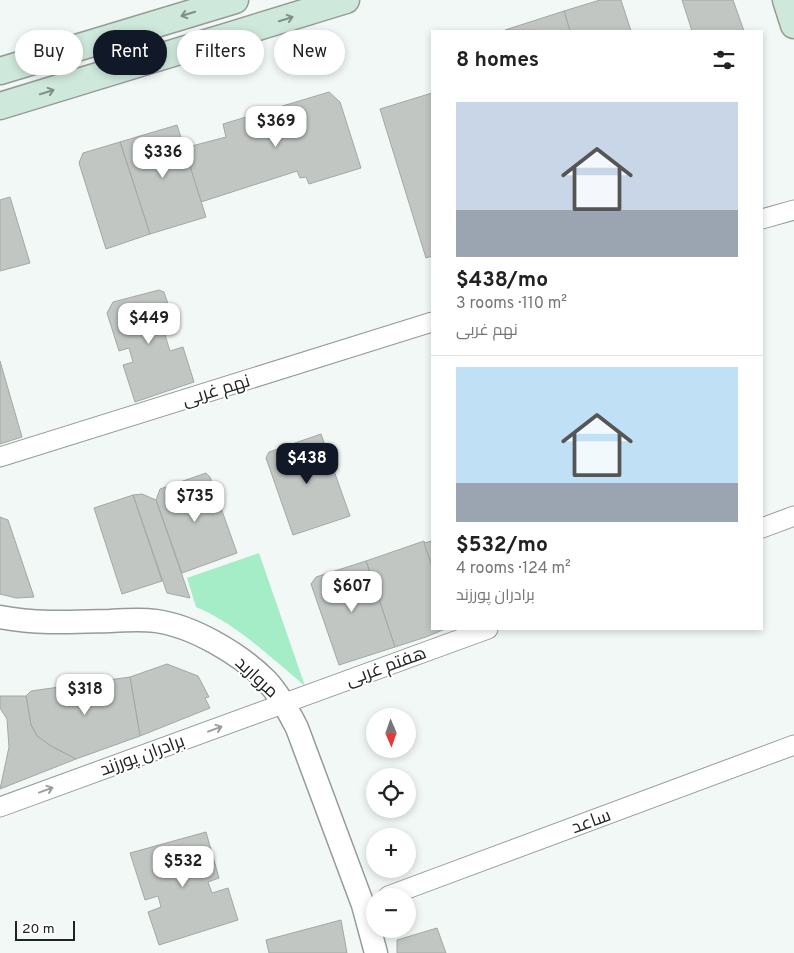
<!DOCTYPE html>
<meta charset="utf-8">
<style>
body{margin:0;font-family:Overpass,Cairo,sans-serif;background:#f6f6f6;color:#222;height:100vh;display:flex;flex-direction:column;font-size:19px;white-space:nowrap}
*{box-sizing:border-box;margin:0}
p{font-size:16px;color:#767676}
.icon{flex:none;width:28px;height:28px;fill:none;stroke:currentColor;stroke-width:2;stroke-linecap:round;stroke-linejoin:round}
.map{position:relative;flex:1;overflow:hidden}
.sheet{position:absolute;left:431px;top:30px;width:332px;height:600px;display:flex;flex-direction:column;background:#fff;border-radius:0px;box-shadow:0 2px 8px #0003}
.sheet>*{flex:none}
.banner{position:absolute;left:15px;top:30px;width:341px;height:45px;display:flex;gap:10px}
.needle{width:32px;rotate:178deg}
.buttons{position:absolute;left:366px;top:708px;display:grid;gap:10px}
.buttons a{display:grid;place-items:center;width:50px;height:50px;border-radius:50%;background:#fff;box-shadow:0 2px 8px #0003;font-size:25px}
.scale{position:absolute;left:15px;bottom:12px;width:60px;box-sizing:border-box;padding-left:5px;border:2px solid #212322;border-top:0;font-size:14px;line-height:18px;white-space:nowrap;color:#212322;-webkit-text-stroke:4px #fff;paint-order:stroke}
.price{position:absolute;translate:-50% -42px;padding:0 11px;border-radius:10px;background:#fff;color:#222;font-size:16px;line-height:32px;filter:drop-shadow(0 1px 2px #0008)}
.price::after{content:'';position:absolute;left:50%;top:30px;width:15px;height:11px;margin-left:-8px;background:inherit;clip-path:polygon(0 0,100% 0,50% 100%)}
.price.active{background:#111827;color:#fff}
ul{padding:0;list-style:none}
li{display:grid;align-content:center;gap:10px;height:265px;padding:0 25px}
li+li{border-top:1px solid #e0e0e0}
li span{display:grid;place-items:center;height:155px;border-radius:0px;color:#555}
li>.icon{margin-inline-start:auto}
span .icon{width:90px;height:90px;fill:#fffc;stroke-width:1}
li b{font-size:21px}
h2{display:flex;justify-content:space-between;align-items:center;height:60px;padding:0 25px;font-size:21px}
.pill{padding:0 18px;border-radius:22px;background:#fff;box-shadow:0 2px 8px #0003;font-size:18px;line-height:45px}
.pill.active{background:#111827;color:#fff}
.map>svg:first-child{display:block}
.green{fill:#a4edc6}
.building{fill:#c1c6c3;stroke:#a3a8a5}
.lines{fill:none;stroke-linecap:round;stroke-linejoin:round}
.minor-casing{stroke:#969b98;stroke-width:21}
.tertiary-casing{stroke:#969b98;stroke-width:25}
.secondary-casing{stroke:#969b98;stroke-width:29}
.minor{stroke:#fff;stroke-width:19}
.tertiary{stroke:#fff;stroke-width:22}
.secondary{stroke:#cee8db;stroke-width:26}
.oneway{stroke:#808f88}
.oneway2{stroke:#9b9c9c}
.labels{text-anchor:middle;stroke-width:4;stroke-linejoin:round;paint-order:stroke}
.street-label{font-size:18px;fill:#212322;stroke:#fff}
</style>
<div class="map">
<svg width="794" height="953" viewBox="0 0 794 953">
<rect width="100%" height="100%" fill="#f2f8f5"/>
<!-- green -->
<path class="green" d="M 259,553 L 305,686 C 271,658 237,624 196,607 L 187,578 Z"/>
<!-- building -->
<g class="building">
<polygon points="600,0 621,0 631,31 570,31 564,11"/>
<polygon points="682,0 733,0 744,31 692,31"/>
<polygon points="564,11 570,31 505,30"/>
<polygon points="329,92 340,102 361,168 309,184 306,177 300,178 297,171 201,202 184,148 226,137 223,124"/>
<polygon points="432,93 432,256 426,258 380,109"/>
<polygon points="177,125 206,217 150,234 120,142"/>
<polygon points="120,142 150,234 106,249 79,163 83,153"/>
<polygon points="10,197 30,263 0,271 0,200"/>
<polygon points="159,290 164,292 177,331 165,335 170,351 183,347 194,382 135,402 123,365 133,362 129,348 119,351 107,313 113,302"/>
<polygon points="0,361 22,437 0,444"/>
<polygon points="321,434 350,516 293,535 266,458 269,452"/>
<polygon points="206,473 210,477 237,553 182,573 156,500 160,489"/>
<polygon points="142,494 156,500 190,598 167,593 133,495"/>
<polygon points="133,495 162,581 122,594 94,508"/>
<polygon points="0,517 8,520 34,597 16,598 0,594"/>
<polygon points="424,541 432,566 432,629 445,629 426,637 395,647 366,561"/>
<polygon points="432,541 432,566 424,543"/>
<polygon points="366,561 395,647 339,665 311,584 316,577"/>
<polygon points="167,664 198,676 209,697 205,698 210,708 140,736 130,677"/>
<polygon points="130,677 140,736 76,759 51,746 37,736 31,725 26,696 31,691"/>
<polygon points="0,696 26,696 31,725 37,736 51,746 76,759 0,789 9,747 7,719 0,708"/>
<polygon points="206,832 219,878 208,882 212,893 228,888 238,920 159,945 148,912 161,907 158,896 145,900 130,853"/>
<polygon points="341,920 347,953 269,953 266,940"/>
<polygon points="437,928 446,953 397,953 397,940"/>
</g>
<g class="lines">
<defs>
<g id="minor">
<polyline points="762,219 794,210"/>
<polyline points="0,457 432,322"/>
<polyline points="762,528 794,516"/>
<polyline points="0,807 488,629"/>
<polyline points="388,896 794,745"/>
</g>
<path id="tertiary" d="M 0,617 C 37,624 73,622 110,621 C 125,620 142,619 156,621 C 193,626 240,654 266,680 C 279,694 288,710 297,728 L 363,905 L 376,953"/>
<g id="secondary">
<polyline points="786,0 794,25"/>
<polyline points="0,71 235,0"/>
<polyline points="0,106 346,0"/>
</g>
</defs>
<!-- minor casing -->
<use href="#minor" class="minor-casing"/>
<!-- tertiary casing -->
<use href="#tertiary" class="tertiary-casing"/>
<!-- secondary casing -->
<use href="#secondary" class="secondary-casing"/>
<!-- minor -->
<use href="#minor" class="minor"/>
<!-- tertiary -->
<use href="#tertiary" class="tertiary"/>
<!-- secondary -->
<use href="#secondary" class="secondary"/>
</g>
<!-- one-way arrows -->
<defs><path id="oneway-shaft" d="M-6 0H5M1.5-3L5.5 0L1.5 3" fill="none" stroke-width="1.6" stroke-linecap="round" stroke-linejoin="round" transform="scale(1.25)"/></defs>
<g class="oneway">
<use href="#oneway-shaft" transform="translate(188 14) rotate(163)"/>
<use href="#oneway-shaft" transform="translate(286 19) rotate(-17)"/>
<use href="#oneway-shaft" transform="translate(47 92) rotate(-17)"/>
</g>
<g class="oneway2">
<use href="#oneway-shaft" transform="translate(215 729) rotate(-20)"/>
<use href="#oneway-shaft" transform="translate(46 790) rotate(-20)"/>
</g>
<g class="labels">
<!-- street labels -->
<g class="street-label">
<text transform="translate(216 390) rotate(-17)" y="6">نهم غربی</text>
<text transform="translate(386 666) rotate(-20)" y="6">هفتم غربی</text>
<text transform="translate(257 677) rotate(43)" y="6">مروارید</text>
<text transform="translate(142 755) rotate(-20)" y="6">برادران پورزند</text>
<text transform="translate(591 821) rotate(-20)" y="6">ساعد</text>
</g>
</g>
</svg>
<div class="buttons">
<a><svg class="needle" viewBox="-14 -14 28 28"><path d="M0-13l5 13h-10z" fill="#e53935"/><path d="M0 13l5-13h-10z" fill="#767676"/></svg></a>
<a><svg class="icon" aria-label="locate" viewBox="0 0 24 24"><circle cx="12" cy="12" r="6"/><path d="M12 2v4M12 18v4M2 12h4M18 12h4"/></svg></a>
<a>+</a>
<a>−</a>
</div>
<div class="scale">20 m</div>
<b class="price" style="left:276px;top:148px">$369</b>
<b class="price" style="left:163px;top:179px">$336</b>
<b class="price" style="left:149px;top:345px">$449</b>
<b class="price active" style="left:307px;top:485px">$438</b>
<b class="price" style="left:195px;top:523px">$735</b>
<b class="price" style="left:352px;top:613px">$607</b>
<b class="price" style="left:85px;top:716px">$318</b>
<b class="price" style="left:183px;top:888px">$532</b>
<div class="banner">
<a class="pill">Buy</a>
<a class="pill active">Rent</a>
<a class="pill">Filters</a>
<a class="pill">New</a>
</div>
<section class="sheet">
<h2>8 homes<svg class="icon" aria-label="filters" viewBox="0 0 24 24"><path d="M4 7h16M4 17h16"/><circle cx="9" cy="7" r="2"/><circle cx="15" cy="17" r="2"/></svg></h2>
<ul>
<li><span style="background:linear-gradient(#c9d6e8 70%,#9aa5b1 0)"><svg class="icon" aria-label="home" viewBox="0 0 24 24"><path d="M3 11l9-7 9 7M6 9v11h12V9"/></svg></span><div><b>$438/mo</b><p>3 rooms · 110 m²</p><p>نهم غربی</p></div></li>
<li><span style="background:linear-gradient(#bfe0f5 75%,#9aa5b1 0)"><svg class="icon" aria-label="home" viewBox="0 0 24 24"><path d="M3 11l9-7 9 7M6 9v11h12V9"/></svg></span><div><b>$532/mo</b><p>4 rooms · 124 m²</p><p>برادران پورزند</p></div></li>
</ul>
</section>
</div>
